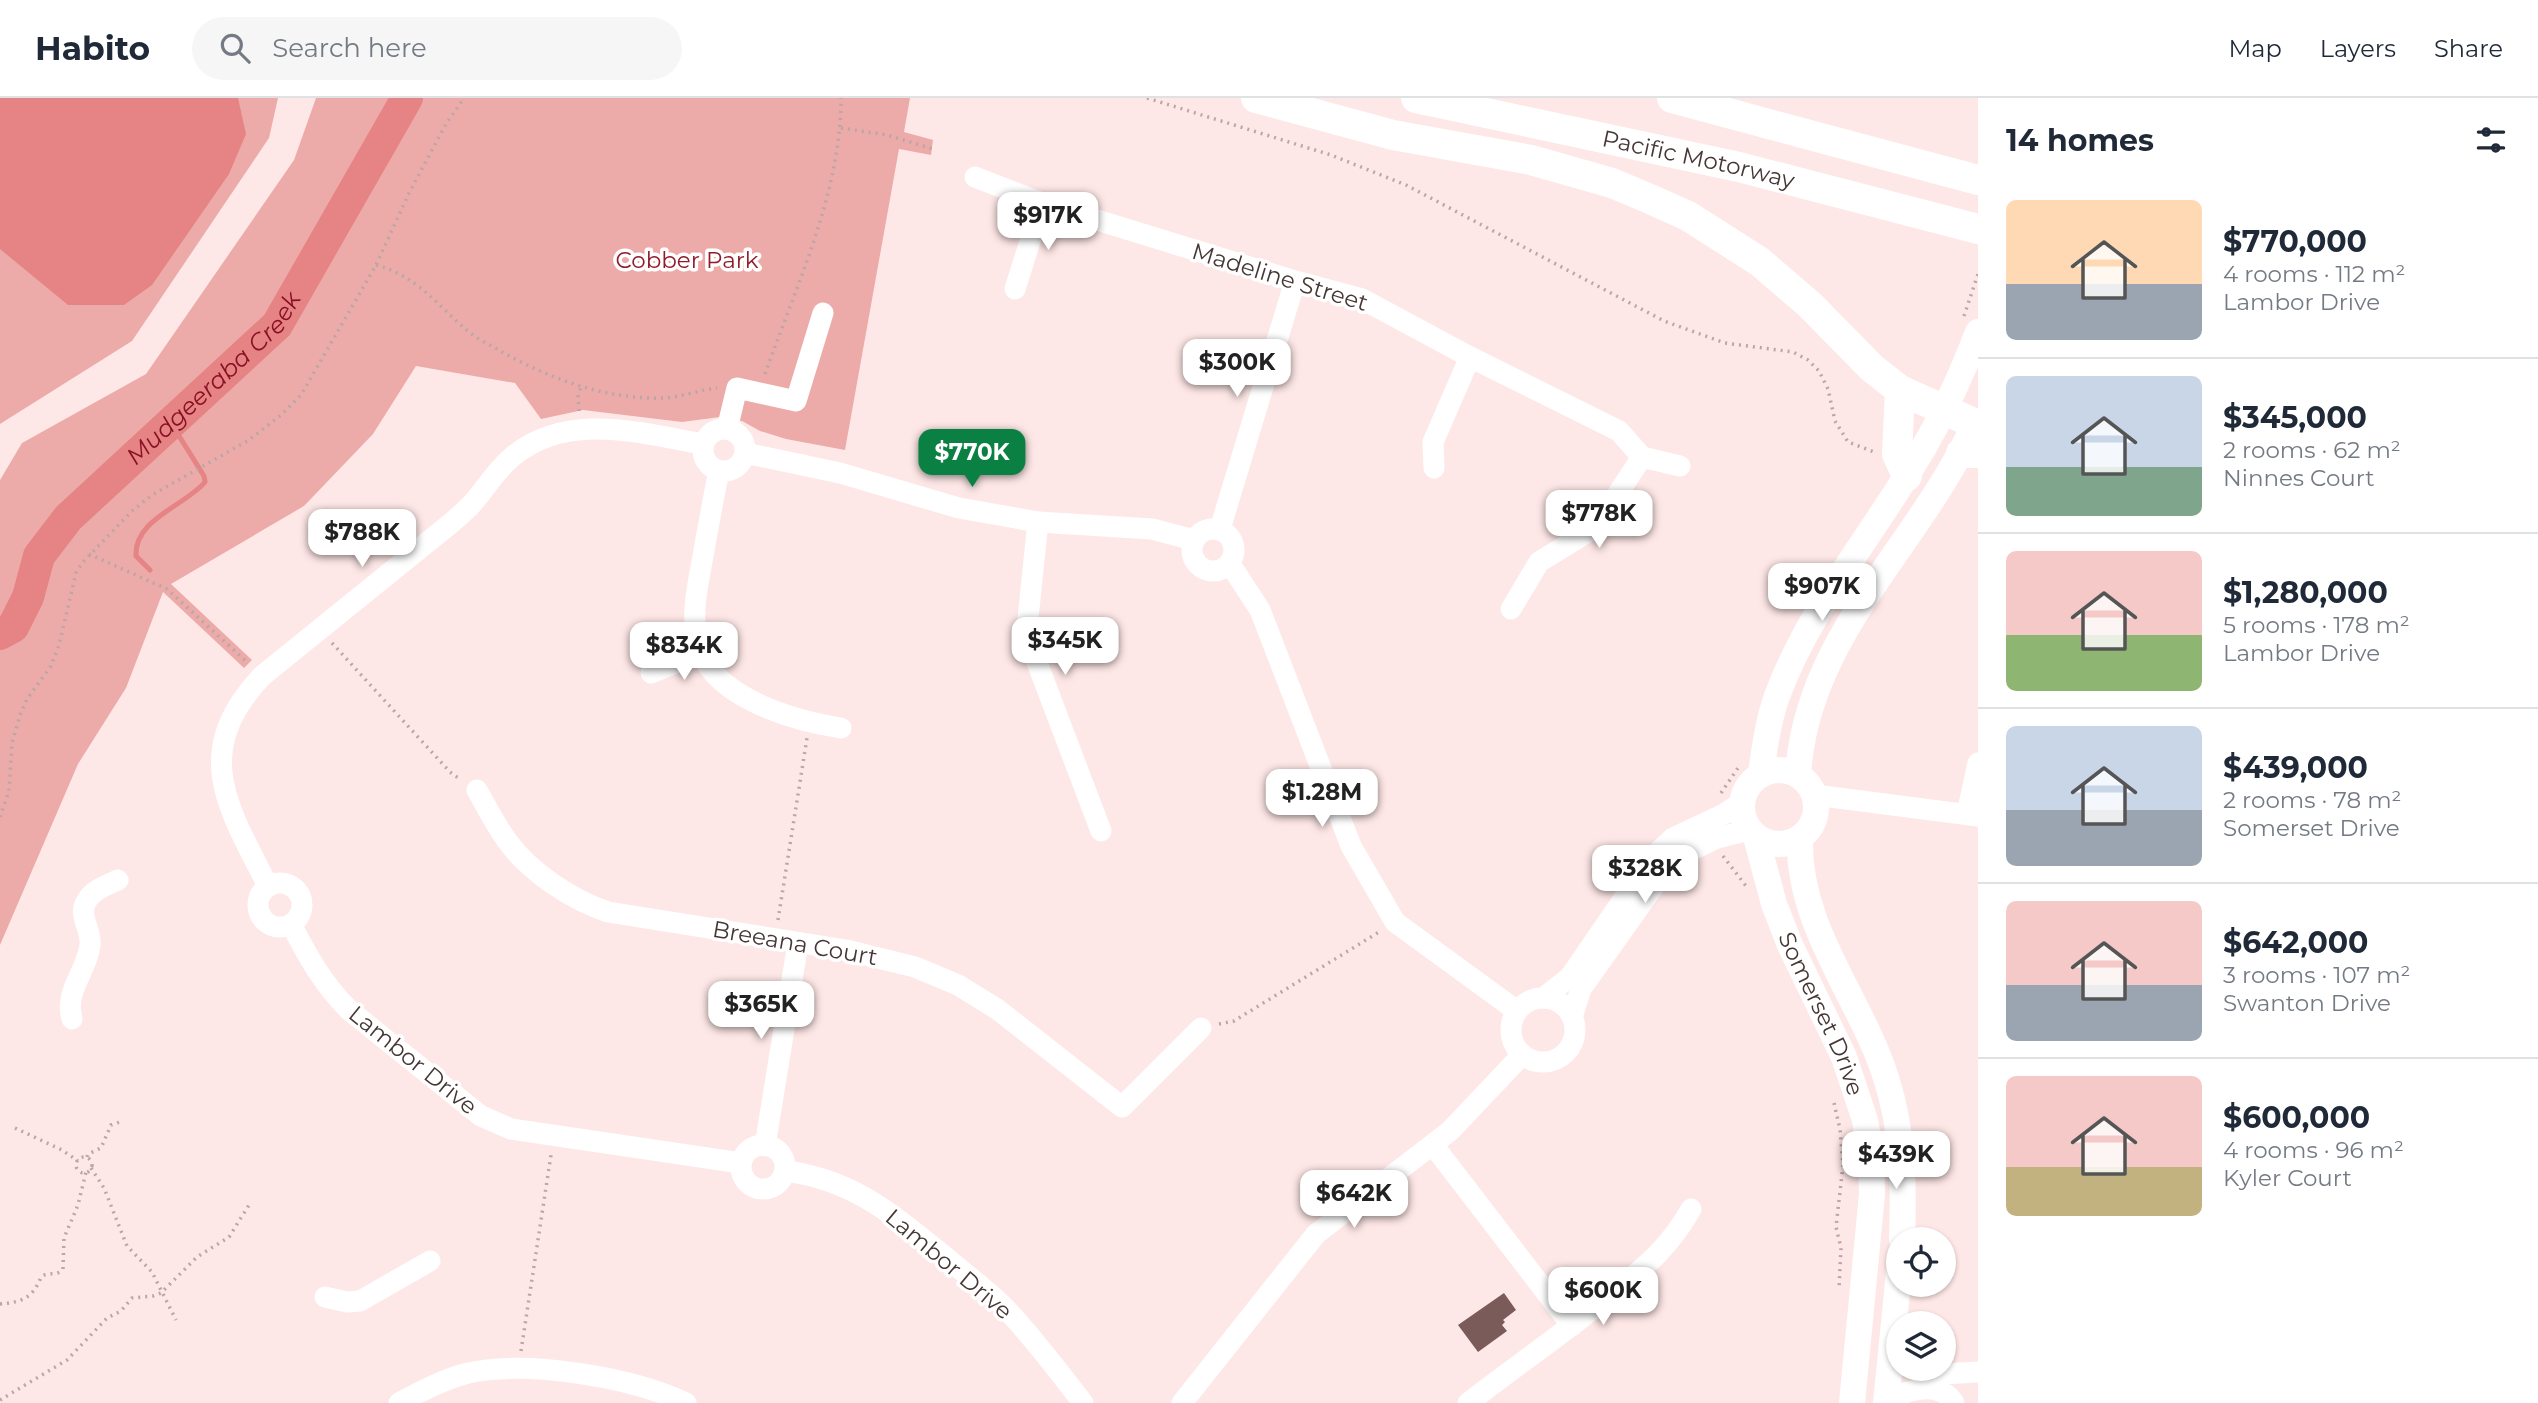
<!DOCTYPE html>
<meta charset="utf-8">
<style>
body{margin:0;font-family:Montserrat,sans-serif;background:#f6f6f7;color:#1f2937;height:100vh;display:flex;flex-direction:column;font-size:26px;white-space:nowrap}
*{box-sizing:border-box;margin:0}
p{font-size:23px;color:#747a83}
.icon{flex:none;width:38px;height:38px;fill:none;stroke:currentColor;stroke-width:2;stroke-linecap:round;stroke-linejoin:round}
.map{position:relative;flex:1;overflow:hidden}
.drawer{display:flex;flex-direction:column;background:#fff;width:560px}
.drawer>*{flex:none}
.buttons{position:absolute;left:1886px;top:1129px;display:grid;gap:14px}
.buttons a{display:grid;place-items:center;width:70px;height:70px;border-radius:50%;background:#fff;box-shadow:0 2px 5px #0004;font-size:35px}
.price{position:absolute;translate:-50% -60px;padding:0 16px;border-radius:14px;background:#fff;color:#222;font-size:23px;line-height:46px;filter:drop-shadow(0 2px 4px #0008)}
.price::after{content:'';position:absolute;left:50%;top:42px;width:21px;height:16px;margin-left:-10px;background:inherit;clip-path:polygon(0 0,100% 0,50% 100%)}
.price.selected{background:#0b8043;color:#fff}
ul{padding:0;list-style:none}
li{display:flex;align-items:center;gap:21px;height:175px;padding:0 28px}
li+li{border-top:2px solid #e0e1e3}
li span{display:grid;place-items:center;flex:none;width:196px;height:140px;border-radius:10px;color:#555}
li>.icon{margin-inline-start:auto}
span .icon{width:84px;height:84px;fill:#fffc;stroke-width:1}
li b{font-size:30px}
h2{display:flex;justify-content:space-between;align-items:center;height:84px;padding:0 28px;font-size:30px}
header{display:flex;align-items:center;gap:42px;box-sizing:border-box;height:98px;padding:0 35px;background:#fff;border-bottom:2px solid #e0e1e3}
header strong{font-size:33px}
nav{display:flex;gap:38px;margin-inline-start:auto;font-size:24px}
.search{width:490px;height:63px;background:#f6f6f7;display:flex;align-items:center;gap:18px;box-sizing:border-box;padding:0 24px;border-radius:38px;color:#747a83;font-size:26px}
main{display:flex;flex:1;min-height:0}
.map>svg:first-child{display:block}
.green{fill:#ecaba9}
.water{fill:#e68384}
.lines{fill:none;stroke-linecap:round;stroke-linejoin:round}
.stream{stroke:#e68384;stroke-width:5}
.river{stroke:#e68384;stroke-width:32}
.building{fill:#7a5b5a}
.path{stroke:#b9a6a5;stroke-width:3.5;stroke-dasharray:2 5;stroke-linecap:butt}
.minor{stroke:#fff;stroke-width:21}
.major{stroke:#fff;stroke-width:26}
.highway{stroke:#fff;stroke-width:30}
.labels{text-anchor:middle;stroke-width:7;stroke-linejoin:round;paint-order:stroke}
.street-label{font-size:23px;fill:#453736;stroke:#fff}
.park-label{font-size:23px;fill:#911b2a;stroke:#fff}
.water-label{font-size:24px;font-style:italic;fill:#891124;stroke:#fff}
</style>
<header>
<strong>Habito</strong>
<div class="search"><svg class="icon" aria-label="search" viewBox="0 0 24 24"><circle cx="10" cy="10" r="6"/><path d="M15 15l6 6"/></svg>Search here</div>
<nav><a>Map</a><a>Layers</a><a>Share</a></nav>
</header>
<main>
<div class="map">
<svg width="1978" height="1305" viewBox="0 0 1978 1305">
<rect width="100%" height="100%" fill="#fee8e7"/>
<!-- green -->
<g class="green">
<polygon points="0,0 278,0 269,40 132,243 0,326"/>
<polygon points="316,0 910,0 904,34 933,42 931,57 899,51 845,352 786,341 760,333 742,323 720,319 682,324 583,312 541,321 515,285 416,268 373,336 304,408 171,486 252,562 244,570 163,494 126,590 78,666 0,847 0,382 22,345 146,276 294,62"/>
</g>
<!-- water -->
<polygon class="water" points="0,0 238,0 246,36 229,76 152,187 124,207 68,207 0,151"/>
<g class="lines">
<!-- stream -->
<path class="stream" d="M 150,472 L 136,458 C 134,421 185,408 205,384 L 204,378 L 171,325"/>
<!-- river -->
<path class="river" id="s1" d="M 0,536 L 13,529 L 28,499 L 39,458 L 68,420 L 277,227 L 407,0"/>
</g>
<!-- building -->
<polygon class="building" points="1504,1195 1516,1212 1503,1222 1505,1224 1502,1227 1507,1233 1478,1254 1458,1227"/>
<g class="lines">
<!-- path -->
<g class="path">
<polyline points="1147,0 1331,57 1406,87 1664,223 1725,245 1793,254 1808,262 1819,273 1828,291 1835,323 1848,344 1874,354"/>
<polyline points="841,30 887,37 933,51"/>
<path d="M 376,167 C 421,179 439,211 474,238 C 483,244 493,248 502,254 C 551,281 607,302 664,300 C 682,299 699,292 717,290"/>
<polyline points="1964,218 1978,176"/>
<path d="M 765,276 C 796,188 841,95 841,0"/>
<polyline points="579,313 578,299 581,288"/>
<polyline points="89,456 167,491 248,565"/>
<polyline points="332,545 450,674 461,682"/>
<polyline points="1721,695 1740,667"/>
<polyline points="0,719 9,693 12,645 20,617 27,601 51,568 59,547 76,475 83,464 132,413 152,397 249,342 281,317 301,297 376,167 409,95 446,26 464,0"/>
<polyline points="1723,758 1746,788"/>
<polyline points="778,822 807,640"/>
<polyline points="1219,926 1234,923 1379,834"/>
<polyline points="1834,1005 1840,1031 1843,1067 1836,1129 1841,1150 1839,1191"/>
<polyline points="15,1030 62,1052 78,1063"/>
<polyline points="87,1059 88,1056 101,1050 111,1027 123,1023"/>
<circle cx="84" cy="1067" r="8"/>
<polyline points="91,1070 104,1090 127,1148 152,1174 176,1222"/>
<path d="M 0,1206 C 22,1204 33,1200 41,1179 C 48,1173 57,1179 63,1171 L 64,1140 L 78,1107 L 86,1074"/>
<polyline points="521,1253 551,1057"/>
<polyline points="0,1302 67,1262 107,1220 121,1213 132,1200 153,1198 161,1195 197,1159 229,1139 249,1107"/>
</g>
<!-- minor -->
<g class="minor">
<polyline points="975,79 1042,105 1295,183 1362,201 1470,259 1619,333 1642,359 1680,368"/>
<polyline points="1015,191 1042,105"/>
<circle cx="724" cy="352" r="21"/>
<polyline points="727,331 737,290 796,303 823,215"/>
<polyline points="745,355 840,375 959,410 1038,424 1152,431 1194,442"/>
<polyline points="1434,370 1433,344 1470,259"/>
<path d="M 719,373 C 713,401 708,430 703,458 C 698,486 691,514 697,543 C 709,599 792,622 841,630"/>
<polyline points="1038,424 1028,520 1033,554 1101,733"/>
<circle cx="1213" cy="452" r="21"/>
<polyline points="1220,431 1295,183"/>
<polyline points="1230,466 1260,512 1351,748 1395,824 1517,913"/>
<polyline points="1511,511 1539,464 1596,429 1642,359"/>
<polyline points="651,575 700,555"/>
<path d="M 477,692 C 487,710 496,728 508,744 C 531,775 572,802 608,814 L 846,852 L 915,869 L 958,887 L 997,911 L 1122,1009 L 1201,930"/>
<polyline points="1815,697 1978,718"/>
<polyline points="1967,716 1978,665"/>
<circle cx="280" cy="807" r="22"/>
<path d="M 268,788 C 228,709 190,655 262,578 L 450,426 C 457,420 464,414 470,408 C 485,392 495,373 512,359 C 567,313 640,335 703,346"/>
<path d="M 291,826 C 308,859 323,886 349,912 L 481,1018 L 511,1031 L 741,1065"/>
<polyline points="1543,900 1570,879 1644,771 1659,753 1673,740 1724,716 1742,704"/>
<circle cx="1543" cy="932" r="32"/>
<polyline points="1572,919 1581,891 1667,770 1690,753 1717,740 1749,732"/>
<path d="M 72,921 C 64,892 87,874 90,847 C 92,832 78,818 86,804 C 92,792 107,787 118,782"/>
<polyline points="1433,1047 1572,1228"/>
<circle cx="763" cy="1069" r="22"/>
<polyline points="765,1048 798,845"/>
<path d="M 785,1073 C 852,1081 892,1116 943,1157 C 965,1176 989,1193 1008,1213 C 1035,1242 1059,1274 1083,1305"/>
<polyline points="325,1199 347,1204 360,1203 430,1163"/>
<polyline points="1929,1270 1942,1276 1978,1274"/>
<path d="M 1886,1303 C 1906,1293 1939,1281 1954,1305"/>
<path d="M 399,1305 C 421,1293 444,1281 468,1275 C 528,1262 631,1279 686,1305"/>
<polyline points="1182,1305 1316,1136 1450,1033 1522,957"/>
<path d="M 1468,1305 C 1512,1271 1558,1239 1602,1204 C 1639,1173 1667,1154 1691,1111"/>
</g>
<!-- major -->
<g class="major">
<circle cx="1779" cy="709" r="37"/>
<path d="M 1761,677 C 1764,651 1768,623 1777,598 C 1807,517 1862,450 1907,377 C 1936,332 1959,284 1978,234"/>
<path d="M 1798,677 C 1806,541 1913,453 1970,336"/>
<path id="s2" d="M 1756,739 L 1774,806 L 1790,847 L 1844,959 L 1865,1022 L 1871,1058 L 1872,1096 L 1852,1305"/>
<path d="M 1800,740 C 1797,830 1862,901 1887,983 C 1903,1034 1904,1088 1902,1141"/>
<polyline points="1886,1305 1899,1174"/>
</g>
<!-- highway -->
<g class="highway">
<polyline points="1256,0 1393,37 1531,62 1612,85 1650,101 1688,118 1760,164 1810,207 1872,270 1900,292 1978,327"/>
<path id="s3" d="M 1416,0 L 1739,69 L 1978,131"/>
<polyline points="1672,0 1978,82"/>
<polyline points="1900,292 1897,356 1907,378"/>
<polyline points="1961,355 1978,355"/>
</g>
</g>
<g class="labels">
<!-- street labels -->
<g class="street-label">
<text dy="8" stroke="none"><textPath href="#s3" startOffset="289">Pacific Motorway</textPath></text>
<text transform="translate(1280 179) rotate(17)" y="8">Madeline Street</text>
<text transform="translate(795 845) rotate(10)" y="8">Breeana Court</text>
<text dy="8" stroke="none"><textPath href="#s2" startOffset="189">Somerset Drive</textPath></text>
<text transform="translate(413 962) rotate(39)" y="8">Lambor Drive</text>
<text transform="translate(949 1166) rotate(40)" y="8">Lambor Drive</text>
</g>
<!-- park labels -->
<g class="park-label">
<text x="687" y="170">Cobber Park</text>
</g>
<!-- water labels -->
<g class="water-label">
<text dy="8" stroke="none"><textPath href="#s1" startOffset="341">Mudgeeraba Creek</textPath></text>
</g>
</g>
</svg>
<div class="buttons">
<a><svg class="icon" aria-label="locate" viewBox="0 0 24 24"><circle cx="12" cy="12" r="6"/><path d="M12 2v4M12 18v4M2 12h4M18 12h4"/></svg></a>
<a><svg class="icon" aria-label="layers" viewBox="0 0 24 24"><path d="M12 4l9 5-9 5-9-5zM3 14l9 5 9-5"/></svg></a>
</div>
<b class="price" style="left:1048px;top:154px">$917K</b>
<b class="price" style="left:1237px;top:301px">$300K</b>
<b class="price selected" style="left:972px;top:391px">$770K</b>
<b class="price" style="left:1599px;top:452px">$778K</b>
<b class="price" style="left:362px;top:471px">$788K</b>
<b class="price" style="left:1822px;top:525px">$907K</b>
<b class="price" style="left:1065px;top:579px">$345K</b>
<b class="price" style="left:684px;top:584px">$834K</b>
<b class="price" style="left:1322px;top:731px">$1.28M</b>
<b class="price" style="left:1645px;top:807px">$328K</b>
<b class="price" style="left:761px;top:943px">$365K</b>
<b class="price" style="left:1896px;top:1093px">$439K</b>
<b class="price" style="left:1354px;top:1132px">$642K</b>
<b class="price" style="left:1603px;top:1229px">$600K</b>
</div>
<section class="drawer">
<h2>14 homes<svg class="icon" aria-label="filters" viewBox="0 0 24 24"><path d="M4 7h16M4 17h16"/><circle cx="9" cy="7" r="2"/><circle cx="15" cy="17" r="2"/></svg></h2>
<ul>
<li><span style="background:linear-gradient(#ffd9b3 60%,#9aa5b1 0)"><svg class="icon" aria-label="home" viewBox="0 0 24 24"><path d="M3 11l9-7 9 7M6 9v11h12V9"/></svg></span><div><b>$770,000</b><p>4 rooms · 112 m²</p><p>Lambor Drive</p></div></li>
<li><span style="background:linear-gradient(#c9d6e8 65%,#7fa58c 0)"><svg class="icon" aria-label="home" viewBox="0 0 24 24"><path d="M3 11l9-7 9 7M6 9v11h12V9"/></svg></span><div><b>$345,000</b><p>2 rooms · 62 m²</p><p>Ninnes Court</p></div></li>
<li><span style="background:linear-gradient(#f6c9c9 60%,#8fb573 0)"><svg class="icon" aria-label="home" viewBox="0 0 24 24"><path d="M3 11l9-7 9 7M6 9v11h12V9"/></svg></span><div><b>$1,280,000</b><p>5 rooms · 178 m²</p><p>Lambor Drive</p></div></li>
<li><span style="background:linear-gradient(#c9d6e8 60%,#9aa5b1 0)"><svg class="icon" aria-label="home" viewBox="0 0 24 24"><path d="M3 11l9-7 9 7M6 9v11h12V9"/></svg></span><div><b>$439,000</b><p>2 rooms · 78 m²</p><p>Somerset Drive</p></div></li>
<li><span style="background:linear-gradient(#f6c9c9 60%,#9aa5b1 0)"><svg class="icon" aria-label="home" viewBox="0 0 24 24"><path d="M3 11l9-7 9 7M6 9v11h12V9"/></svg></span><div><b>$642,000</b><p>3 rooms · 107 m²</p><p>Swanton Drive</p></div></li>
<li><span style="background:linear-gradient(#f6c9c9 65%,#c2b280 0)"><svg class="icon" aria-label="home" viewBox="0 0 24 24"><path d="M3 11l9-7 9 7M6 9v11h12V9"/></svg></span><div><b>$600,000</b><p>4 rooms · 96 m²</p><p>Kyler Court</p></div></li>
</ul>
</section>
</main>
